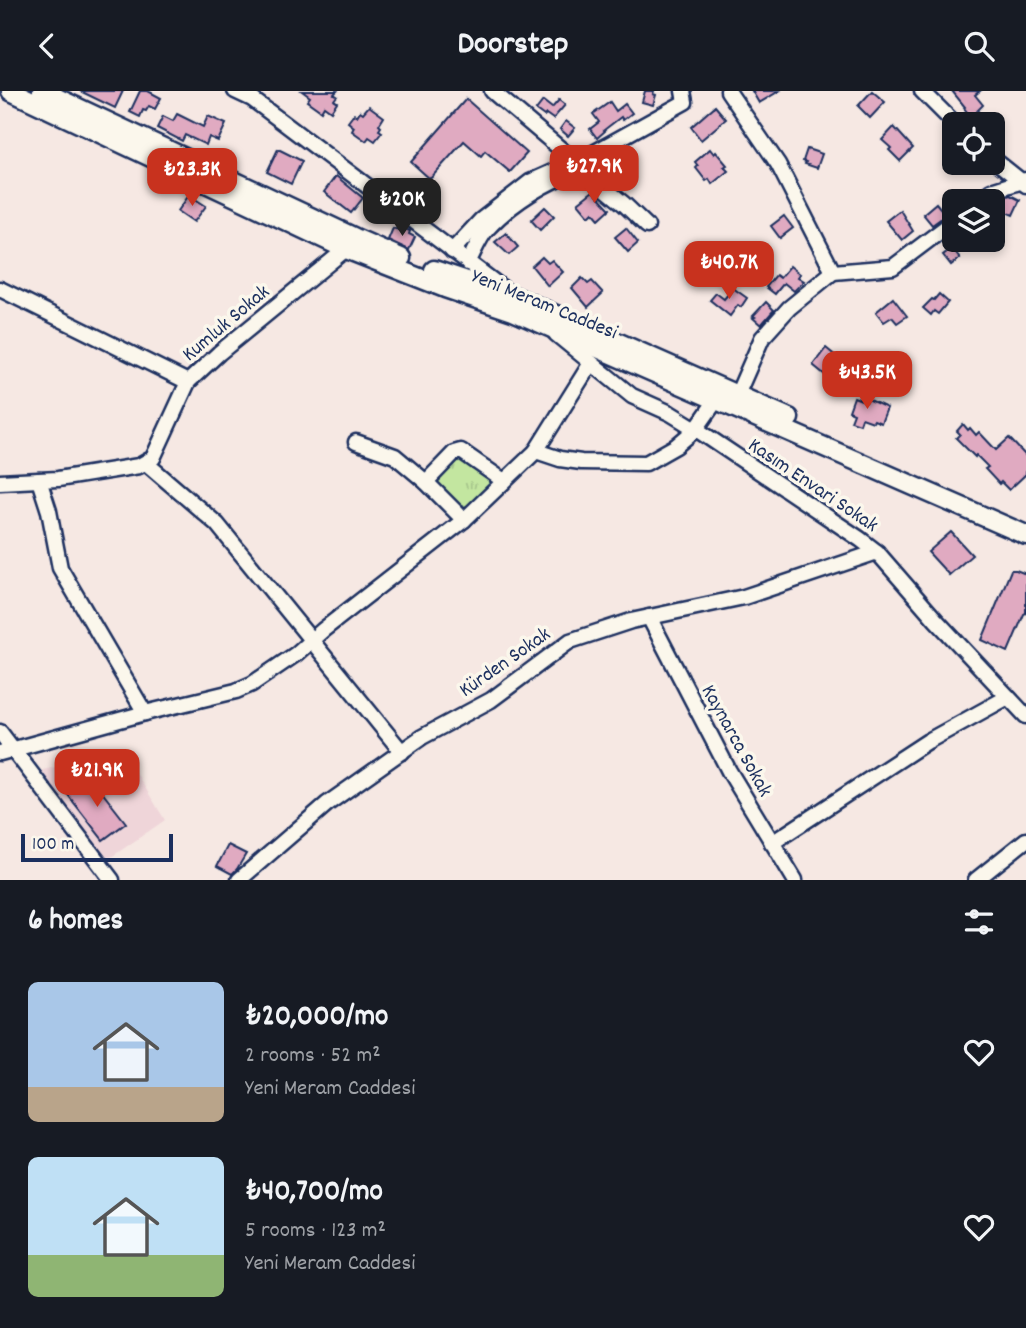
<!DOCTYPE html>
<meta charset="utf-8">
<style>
body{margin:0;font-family:Dekko,sans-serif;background:#20242c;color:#f1f3f6;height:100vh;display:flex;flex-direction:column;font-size:26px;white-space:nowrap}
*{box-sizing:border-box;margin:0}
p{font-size:23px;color:#9ea1a6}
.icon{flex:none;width:38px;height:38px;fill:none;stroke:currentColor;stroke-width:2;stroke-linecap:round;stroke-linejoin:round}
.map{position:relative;height:789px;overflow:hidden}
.details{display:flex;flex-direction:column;background:#171b24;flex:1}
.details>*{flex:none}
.fabs{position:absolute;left:942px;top:21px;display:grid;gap:14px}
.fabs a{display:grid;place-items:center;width:63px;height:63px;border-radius:10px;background:#171b24;box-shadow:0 4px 10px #0003;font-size:35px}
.scale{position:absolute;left:21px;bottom:18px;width:152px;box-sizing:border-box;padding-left:7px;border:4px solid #1b2f5e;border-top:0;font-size:19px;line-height:24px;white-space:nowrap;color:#1b2f5e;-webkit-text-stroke:5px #fbf7ec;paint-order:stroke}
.price{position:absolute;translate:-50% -60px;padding:0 16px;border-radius:14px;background:#c8321e;color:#fff;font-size:23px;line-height:46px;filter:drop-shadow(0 2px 4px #0008)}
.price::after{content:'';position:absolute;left:50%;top:42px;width:21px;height:16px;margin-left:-10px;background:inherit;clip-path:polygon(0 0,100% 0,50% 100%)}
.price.selected{background:#222;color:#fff}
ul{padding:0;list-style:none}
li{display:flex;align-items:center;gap:21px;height:175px;padding:0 28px}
li span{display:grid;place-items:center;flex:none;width:196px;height:140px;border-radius:10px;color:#555}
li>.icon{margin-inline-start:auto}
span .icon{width:84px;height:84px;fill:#fffc;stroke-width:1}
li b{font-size:30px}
h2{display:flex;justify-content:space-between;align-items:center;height:84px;padding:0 28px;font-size:30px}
header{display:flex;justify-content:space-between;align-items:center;height:91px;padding:0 28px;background:#171b24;font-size:32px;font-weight:800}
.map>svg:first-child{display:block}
.built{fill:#efd5d9}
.park{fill:url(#park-tufts);stroke:#6f8a7f;stroke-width:2}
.building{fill:#e0aac1;stroke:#1b2f5e;stroke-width:2}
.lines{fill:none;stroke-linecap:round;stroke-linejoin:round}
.minor-casing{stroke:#1b2f5e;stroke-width:19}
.major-casing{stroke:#1b2f5e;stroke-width:23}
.minor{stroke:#fbf7ec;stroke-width:14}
.major{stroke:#fbf7ec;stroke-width:18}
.labels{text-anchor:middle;stroke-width:7;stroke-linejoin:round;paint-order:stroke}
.street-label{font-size:21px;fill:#1b2f5e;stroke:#fbf7ec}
</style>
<header><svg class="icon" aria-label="back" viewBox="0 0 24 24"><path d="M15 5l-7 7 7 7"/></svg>Doorstep<svg class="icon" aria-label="search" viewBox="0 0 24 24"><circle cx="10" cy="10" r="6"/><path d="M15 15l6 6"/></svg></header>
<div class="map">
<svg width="1026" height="789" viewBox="0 0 1026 789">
<defs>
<pattern id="park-tufts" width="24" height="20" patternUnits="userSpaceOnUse" patternTransform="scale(1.75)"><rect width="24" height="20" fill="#c3e6a0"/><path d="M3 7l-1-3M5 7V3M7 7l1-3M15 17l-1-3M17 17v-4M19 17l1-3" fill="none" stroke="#a7c68c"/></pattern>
</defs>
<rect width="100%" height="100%" fill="#f6e8e3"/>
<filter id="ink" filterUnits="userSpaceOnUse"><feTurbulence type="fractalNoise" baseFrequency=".0143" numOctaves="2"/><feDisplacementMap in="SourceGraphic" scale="14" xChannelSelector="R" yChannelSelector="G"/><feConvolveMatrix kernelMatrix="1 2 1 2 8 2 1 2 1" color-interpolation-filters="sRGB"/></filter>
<g filter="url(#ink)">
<!-- built -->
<polygon class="built" points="122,659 165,729 107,769 99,767 38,683 43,679"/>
<!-- park -->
<path class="park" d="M 463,366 L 489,386 L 492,395 L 469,416 L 458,414 L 434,394 C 437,382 450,368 463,366 Z"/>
<!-- building -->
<g class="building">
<polygon points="80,0 123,0 115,17"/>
<polygon points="140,0 148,0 161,7 155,18 149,15 146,20 143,19 140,26 130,21"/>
<polygon points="302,0 337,0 334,3 337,5 334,9 337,11 331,20 324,15 321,20 307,10 310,6"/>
<polygon points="645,0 654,0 653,3 656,4 653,14 642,11"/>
<polygon points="752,0 779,0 759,12"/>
<polygon points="872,0 885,11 870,27 858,15"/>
<polygon points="952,0 980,0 975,4 983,14 977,20 981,25 975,31 964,17 965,16"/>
<polygon points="466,8 527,62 510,81 485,60 481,65 464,50 430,88 411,71"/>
<polygon points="559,9 565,14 553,28 546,23 544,25 536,19 543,10 552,17"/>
<polygon points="610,11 616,20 625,13 632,22 623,29 621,26 604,39 605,40 597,47 590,38 599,31 593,23"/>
<polygon points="369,15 384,26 379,34 381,36 379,39 382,41 375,50 369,46 366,50 352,40 354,36 348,31 354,23 357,25 360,20 363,22"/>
<polygon points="715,15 726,28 701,49 691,36"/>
<polygon points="177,23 203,36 208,25 226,33 218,50 209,46 206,54 185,44 182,50 157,37 163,25 173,30"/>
<polygon points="566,30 575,37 568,45 560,38"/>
<polygon points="894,36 913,57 900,70 889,59 891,57 882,49"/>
<polygon points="278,58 302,70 291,93 267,81"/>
<polygon points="710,58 714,63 716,61 727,74 724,76 728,80 712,93 709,88 706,90 696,77 698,75 695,71"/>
<polygon points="807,58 822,63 817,77 805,73 806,71 803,70"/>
<polygon points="336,85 363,107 351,122 324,101"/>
<polygon points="593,100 610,118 599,128 593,121 589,125 578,112"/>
<polygon points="189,104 206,115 194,131 178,120"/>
<polygon points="1010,104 1020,109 1013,124 997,117 1002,107"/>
<polygon points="936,112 946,124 932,134 923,123"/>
<polygon points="545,116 554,125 540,139 531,129"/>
<polygon points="900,119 913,140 902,149 886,130"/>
<polygon points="784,125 793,137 780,147 771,135"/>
<polygon points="401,136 410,140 409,143 415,146 409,159 388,149 393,137 399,139"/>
<polygon points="626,137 638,152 628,161 615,146"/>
<polygon points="506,142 518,156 509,164 495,151"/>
<polygon points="952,157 960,167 951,174 943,164"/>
<polygon points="542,166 548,172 552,169 563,181 548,195 532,175"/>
<polygon points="790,175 800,183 798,186 804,190 794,200 784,192 775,203 766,196 776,184 780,187"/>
<polygon points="582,187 588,193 592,190 603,202 588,216 572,197"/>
<polygon points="733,197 747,207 741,216 738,214 730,225 710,209 716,202 724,208"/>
<polygon points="939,203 948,211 938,223 934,220 931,224 923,217 932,208 934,209"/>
<polygon points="893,207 907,225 897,232 892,226 884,231 876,221"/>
<polygon points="766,211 774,219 761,234 753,227 755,226 753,225"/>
<polygon points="826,257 843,271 830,288 813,274"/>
<polygon points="854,306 866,311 868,308 887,317 881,332 874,329 873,331 862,327 860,333 851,330 854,322 849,320"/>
<polygon points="963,333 968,339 970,337 976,344 979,341 996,359 1009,347 1026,365 1026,383 1009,399 1001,391 999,393 985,378 988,376 976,364 975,366 956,347 960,343 957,340"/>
<polygon points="951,441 972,464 949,484 928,461"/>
<polygon points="1011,479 1016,479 1026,483 1026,522 1024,523 1008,561 982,549"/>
<polygon points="91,687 126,732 103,749 68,704"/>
<polygon points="228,754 246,763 237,778 232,783 217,775"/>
</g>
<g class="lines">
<defs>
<g id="minor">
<polyline points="235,0 252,8 505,199"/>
<polyline points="492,0 576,71"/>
<polyline points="728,0 778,73 833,181 893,176 954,130"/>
<polyline points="922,0 955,33"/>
<polyline points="992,67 1026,94"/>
<polyline points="978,110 991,100 1026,89"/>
<polyline points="452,160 481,129 530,91 586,66 685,11 683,0"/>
<path d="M 468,172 C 474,161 479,147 487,138 C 512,111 547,90 581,78 L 624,113 L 647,135"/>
<polyline points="0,198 188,291"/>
<polyline points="556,243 632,305 670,322 696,338 860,448 877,461 936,529 1026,625"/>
<polyline points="737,304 762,247 789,217 833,181"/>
<polyline points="356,351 395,365 426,391 464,429"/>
<polyline points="536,360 560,368 581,371 646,372 676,355 696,338 717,308"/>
<polyline points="146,372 217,433 402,661"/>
<polyline points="39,389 49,420 60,477 145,622"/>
<polyline points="0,391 58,388 139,375 153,367 188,291 219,262 346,158"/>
<polyline points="426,391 454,362 461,360 504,390"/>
<polyline points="649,526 729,680 795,789"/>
<polyline points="0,641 112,789"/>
<polyline points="0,662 145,622 236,600 252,593 296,563 323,539 464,429 536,360 591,272"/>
<polyline points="772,752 928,650 1008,606"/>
<polyline points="239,789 327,713 422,646 491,609 570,550 631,530 744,506 877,461"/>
<polyline points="976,789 1026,749"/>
</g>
<g id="major">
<polyline points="11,0 346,158 445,197 513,220 1026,444"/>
<polyline points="42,0 355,147 401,167"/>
<polyline points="434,179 515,206 789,327"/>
</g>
</defs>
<!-- minor casing -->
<use href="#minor" class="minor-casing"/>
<!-- major casing -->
<use href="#major" class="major-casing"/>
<!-- minor -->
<use href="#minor" class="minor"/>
<!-- major -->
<use href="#major" class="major"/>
</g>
</g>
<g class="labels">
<!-- street labels -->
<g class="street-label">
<text transform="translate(545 212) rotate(22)" y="7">Yeni Meram Caddesi</text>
<text transform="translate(225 231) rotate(-40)" y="7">Kumluk Sokak</text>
<text transform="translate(814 393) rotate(34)" y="7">Kasım Envari Sokak</text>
<text transform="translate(504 570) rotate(-35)" y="7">Kürden Sokak</text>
<text transform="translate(738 649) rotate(61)" y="7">Kaynarca Sokak</text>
</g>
</g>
</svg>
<div class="fabs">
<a><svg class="icon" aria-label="locate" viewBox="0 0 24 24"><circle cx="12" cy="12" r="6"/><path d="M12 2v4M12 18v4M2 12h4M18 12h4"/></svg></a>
<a><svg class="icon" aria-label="layers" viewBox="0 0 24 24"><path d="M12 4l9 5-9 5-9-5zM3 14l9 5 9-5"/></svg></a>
</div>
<div class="scale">100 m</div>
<b class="price" style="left:594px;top:114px">₺27.9K</b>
<b class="price" style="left:192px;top:117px">₺23.3K</b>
<b class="price selected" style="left:402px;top:147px">₺20K</b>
<b class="price" style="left:729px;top:210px">₺40.7K</b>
<b class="price" style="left:867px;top:320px">₺43.5K</b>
<b class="price" style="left:97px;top:718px">₺21.9K</b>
</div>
<section class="details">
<h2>6 homes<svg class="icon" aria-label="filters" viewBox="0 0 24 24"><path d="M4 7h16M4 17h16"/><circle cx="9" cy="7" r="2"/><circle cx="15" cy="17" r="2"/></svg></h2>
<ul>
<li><span style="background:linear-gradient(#a9c7e8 75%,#b9a48a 0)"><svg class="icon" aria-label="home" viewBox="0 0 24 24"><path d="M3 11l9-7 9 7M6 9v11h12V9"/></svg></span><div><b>₺20,000/mo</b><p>2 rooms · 52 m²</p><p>Yeni Meram Caddesi</p></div><svg class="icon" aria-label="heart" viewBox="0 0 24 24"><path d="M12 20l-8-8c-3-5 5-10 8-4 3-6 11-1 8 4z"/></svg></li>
<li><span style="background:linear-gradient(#bfe0f5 70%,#8fb573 0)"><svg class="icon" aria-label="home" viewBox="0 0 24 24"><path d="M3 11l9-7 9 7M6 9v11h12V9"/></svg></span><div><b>₺40,700/mo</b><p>5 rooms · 123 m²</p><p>Yeni Meram Caddesi</p></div><svg class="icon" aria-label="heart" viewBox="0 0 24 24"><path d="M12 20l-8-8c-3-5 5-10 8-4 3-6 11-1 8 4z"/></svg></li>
</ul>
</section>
